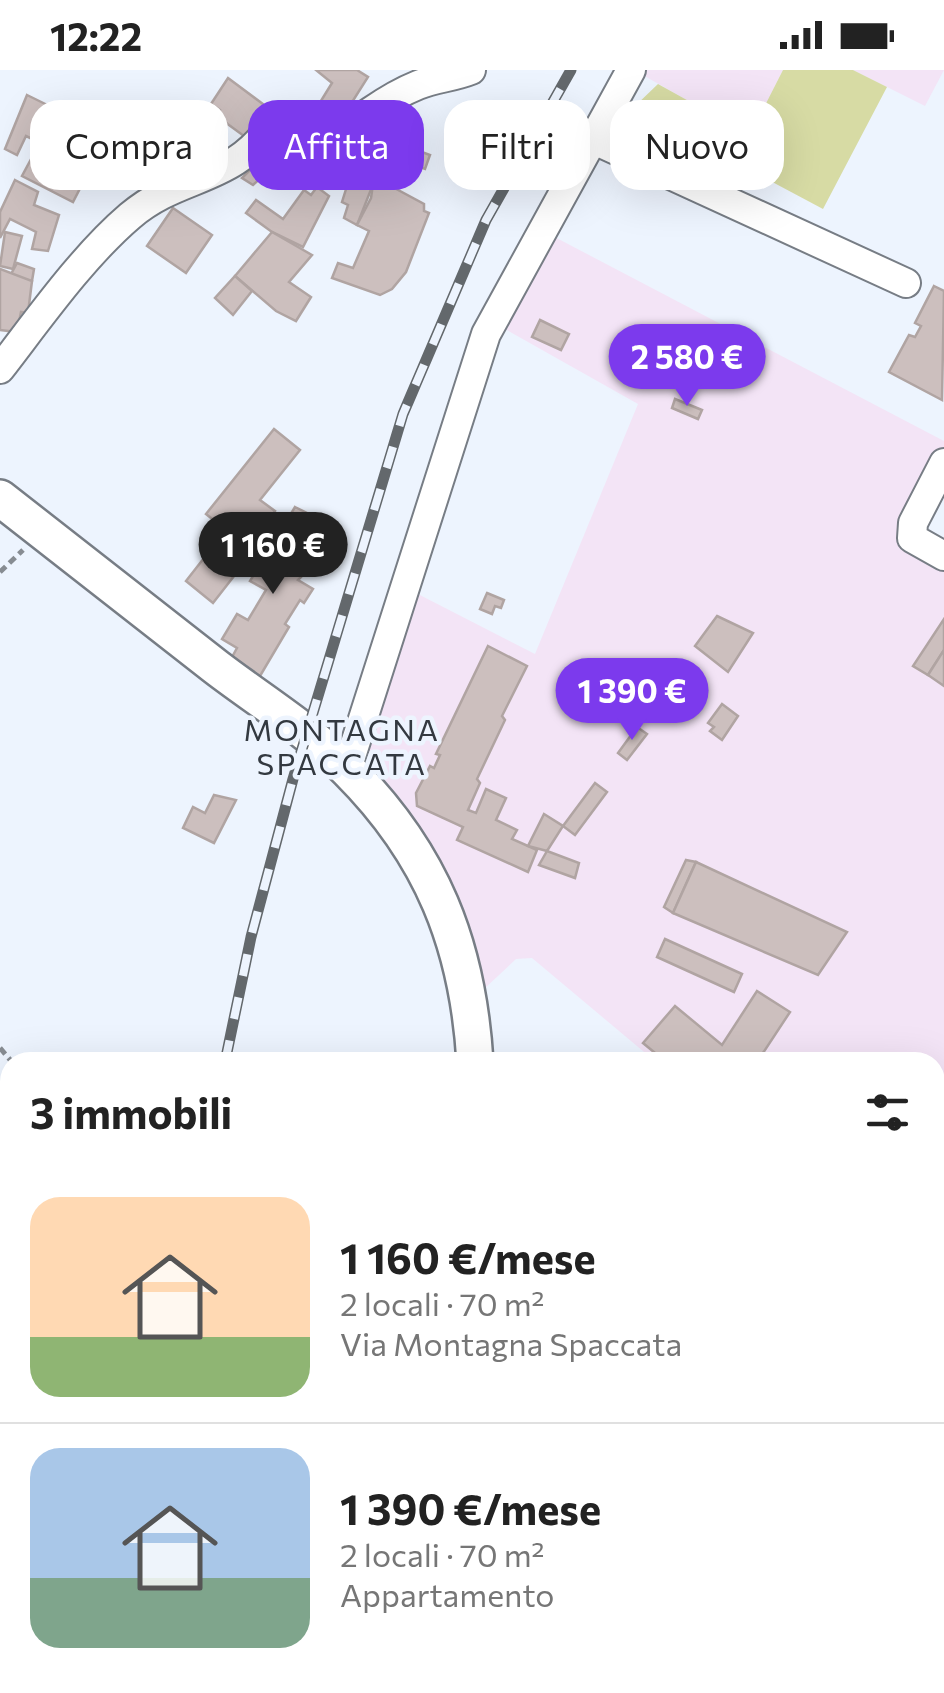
<!DOCTYPE html>
<html lang="it">
<meta charset="utf-8">
<style>
body{margin:0;font-family:Commissioner,sans-serif;background:#f6f6f6;color:#222;height:100vh;display:flex;flex-direction:column;font-size:38px;white-space:nowrap}
*{box-sizing:border-box;margin:0}
p{font-size:32px;color:#767676}
.icon{flex:none;width:55px;height:55px;fill:none;stroke:currentColor;stroke-width:2;stroke-linecap:round;stroke-linejoin:round}
.map{position:relative;flex:1;overflow:hidden}
.sheet{position:absolute;left:0px;top:982px;width:945px;height:642px;display:flex;flex-direction:column;background:#fff;border-radius:30px 30px 0 0;box-shadow:0 10px 40px #0002}
.sheet>*{flex:none}
.hud{position:absolute;left:30px;top:30px;width:885px;height:90px;display:flex;gap:20px}
.price{position:absolute;translate:-50% -85px;padding:0 22px;border-radius:35px;background:#7c3aed;color:#fff;font-size:32px;line-height:65px;filter:drop-shadow(0 2px 5px #0008)}
.price::after{content:'';position:absolute;left:50%;top:60px;width:30px;height:22px;margin-left:-15px;background:inherit;clip-path:polygon(0 0,100% 0,50% 100%)}
.price.current{background:#222;color:#fff}
ul{padding:0;list-style:none}
li{display:flex;align-items:center;gap:30px;height:250px;padding:0 30px}
li+li{border-top:2px solid #e0e0e0}
li span{display:grid;place-items:center;flex:none;width:280px;height:200px;border-radius:30px;color:#555}
li>.icon{margin-inline-start:auto}
span .icon{width:120px;height:120px;fill:#fffc;stroke-width:1}
li b{font-size:42px}
h2{display:flex;justify-content:space-between;align-items:center;height:120px;padding:0 30px;font-size:42px}
.chip{padding:0 35px;border-radius:30px;background:#fff;box-shadow:0 10px 40px #0002;font-size:35px;line-height:90px}
.chip.current{background:#7c3aed;color:#fff}
.status{display:flex;justify-content:space-between;align-items:center;height:70px;padding:0 50px;background:#fff;direction:ltr}
.status svg{height:28px;fill:currentColor}
.map>svg:first-child{display:block}
.industrial{fill:#f3e4f6}
.green{fill:#d7dba4}
.building{fill:#ccbfbe;stroke:#b0a4a2;stroke-width:2.5}
.lines{fill:none;stroke-linecap:round;stroke-linejoin:round}
.minor-casing{stroke:#777d85;stroke-width:32}
.major-casing{stroke:#777d85;stroke-width:40}
.path{stroke:#878c92;stroke-width:5;stroke-dasharray:8 5;stroke-linecap:butt}
.minor{stroke:#fff;stroke-width:28}
.major{stroke:#fff;stroke-width:35}
.rail-casing{stroke:#63686c;stroke-width:11}
.rail{stroke:#edf4fe;stroke-width:8;stroke-dasharray:22;stroke-linecap:butt}
.labels{text-anchor:middle;stroke-width:9;stroke-linejoin:round;paint-order:stroke}
.quarter-label{font-size:30px;letter-spacing:2.5px;fill:#333940;stroke:#edf4fe}
</style>
<div class="status"><b>12:22</b><svg viewBox="0 0 49 12"><path d="M0 12V9h3v3zM5 12V6h3v6zM10 12V3h3v9zM15 12V0h3v12zM26 1h20v11H26zM47 4h2v5h-2z"/></svg></div>
<div class="map">
<svg width="944" height="1623" viewBox="0 0 944 1623">
<rect width="100%" height="100%" fill="#edf4fe"/>
<!-- industrial -->
<g class="industrial">
<polygon points="634,0 783,0 750,66"/>
<polygon points="853,0 944,0 925,36"/>
<polygon points="547,163 944,371 944,387 909,452 944,494 944,1092 935,1087 935,992 656,992 532,888 516,889 484,919 471,874 359,693 414,522 535,584 638,334 498,255"/>
</g>
<!-- green -->
<polygon class="green" points="783,0 853,0 887,17 823,139 633,38 658,14 750,65"/>
<!-- building -->
<g class="building">
<polygon points="316,0 357,0 368,7 342,48 319,34 332,13"/>
<polygon points="228,8 267,37 248,69 218,47 220,40 211,34"/>
<polygon points="27,25 88,55 74,83 93,93 73,132 22,106 37,78 40,80 43,74 26,66 17,85 5,79"/>
<polygon points="88,55 118,66 101,95 91,90 95,78 80,70"/>
<polygon points="158,65 191,90 178,112 159,104 162,99 156,96 153,105 139,98"/>
<polygon points="280,70 288,73 290,70 350,91 343,113 273,90"/>
<polygon points="280,70 273,90 278,92 253,115 242,108"/>
<polygon points="358,73 385,84 357,155 344,148 348,135 342,132 347,116 343,113"/>
<polygon points="411,78 430,85 425,99 406,92"/>
<polygon points="374,107 424,134 424,141 429,143 406,202 392,219 380,225 332,208 338,193 353,198 369,161 357,155 371,128"/>
<polygon points="15,110 38,122 34,135 59,145 48,181 32,179 36,162 10,149 0,168 0,142"/>
<polygon points="317,117 329,126 303,177 272,162 246,143 256,130 283,149 304,120 311,125"/>
<polygon points="173,138 212,165 186,203 147,176"/>
<polygon points="5,162 22,166 13,199 0,196"/>
<polygon points="272,162 312,185 289,212 311,227 296,251 276,241 235,206"/>
<polygon points="17,193 34,199 32,211 10,206"/>
<polygon points="0,199 32,211 28,243 21,242 17,262 0,260"/>
<polygon points="235,206 252,221 233,245 215,228"/>
<polygon points="934,216 944,221 942,330 889,302 909,265 915,267 921,256 915,253"/>
<polygon points="540,250 569,264 561,280 532,267"/>
<polygon points="675,329 702,340 698,349 672,338"/>
<polygon points="274,359 300,380 260,430 275,441 245,478 252,483 213,533 186,511 226,460 206,444"/>
<polygon points="295,437 311,445 307,453 303,505 298,510 313,519 304,533 300,530 285,554 289,557 260,606 231,589 237,578 222,569 237,544 248,550 266,520 250,511"/>
<polygon points="487,523 504,530 501,538 495,536 492,544 480,539"/>
<polygon points="717,546 753,563 728,602 695,576"/>
<polygon points="944,549 944,580 928,605 913,596"/>
<polygon points="488,576 527,596 502,646 505,650 477,709 480,713 468,740 476,743 486,719 506,728 496,750 517,760 512,769 537,780 528,802 457,770 463,757 417,736 416,723 430,696 434,698 440,685 436,684"/>
<polygon points="944,580 944,616 928,605"/>
<polygon points="722,634 738,646 722,670 710,661 714,657 708,653"/>
<polygon points="637,657 647,664 627,690 618,683"/>
<polygon points="595,713 607,722 575,765 563,756"/>
<polygon points="214,725 236,730 214,773 183,758 193,737 205,743"/>
<polygon points="544,744 563,756 547,781 528,776"/>
<polygon points="547,781 579,793 575,808 539,795"/>
<polygon points="686,790 696,792 673,843 664,837"/>
<polygon points="696,792 847,862 818,905 673,843"/>
<polygon points="665,869 742,904 734,922 657,887"/>
<polygon points="757,921 790,942 757,992 666,992 643,973 675,936 722,975"/>
</g>
<g class="lines">
<defs>
<g id="minor">
<polyline points="592,69 906,213"/>
<path d="M 0,299 C 38,250 82,187 130,146 C 182,102 232,115 275,51 C 360,76 351,42 418,15 C 435,8 454,7 471,0"/>
<polyline points="944,393 913,453 912,468 944,486"/>
<polyline points="347,699 486,264 631,0"/>
</g>
<g id="major">
<path d="M 0,428 C 72,484 144,540 216,597 C 259,630 310,661 348,700 C 432,784 468,875 475,992"/>
<polyline points="382,1623 383,1615"/>
</g>
</defs>
<!-- minor casing -->
<use href="#minor" class="minor-casing"/>
<!-- major casing -->
<use href="#major" class="major-casing"/>
<!-- path -->
<g class="path">
<polyline points="0,502 23,480"/>
<polyline points="0,978 12,992"/>
<polyline points="93,1623 94,1615"/>
</g>
<!-- minor -->
<use href="#minor" class="minor"/>
<!-- major -->
<use href="#major" class="major"/>
<defs>
<g id="rail">
<polyline points="225,992 251,867 293,709 403,344 486,150 571,0"/>
<polyline points="155,1623 155,1615"/>
</g>
</defs>
<!-- rail casing -->
<use href="#rail" class="rail-casing"/>
<!-- rail -->
<use href="#rail" class="rail"/>
</g>
<g class="labels">
<!-- quarter labels -->
<g class="quarter-label">
<text x="342" y="671">MONTAGNA<tspan x="342" dy="34">SPACCATA</tspan></text>
</g>
</g>
</svg>
<b class="price" style="left:687px;top:339px">2 580 €</b>
<b class="price current" style="left:273px;top:527px">1 160 €</b>
<b class="price" style="left:632px;top:673px">1 390 €</b>
<div class="hud">
<a class="chip">Compra</a>
<a class="chip current">Affitta</a>
<a class="chip">Filtri</a>
<a class="chip">Nuovo</a>
</div>
<section class="sheet">
<h2>3 immobili<svg class="icon" aria-label="filters" viewBox="0 0 24 24"><path d="M4 7h16M4 17h16"/><circle cx="9" cy="7" r="2"/><circle cx="15" cy="17" r="2"/></svg></h2>
<ul>
<li><span style="background:linear-gradient(#ffd9b3 70%,#8fb573 0)"><svg class="icon" aria-label="home" viewBox="0 0 24 24"><path d="M3 11l9-7 9 7M6 9v11h12V9"/></svg></span><div><b>1 160 €/mese</b><p>2 locali · 70 m²</p><p>Via Montagna Spaccata</p></div></li>
<li><span style="background:linear-gradient(#a9c7e8 65%,#7fa58c 0)"><svg class="icon" aria-label="home" viewBox="0 0 24 24"><path d="M3 11l9-7 9 7M6 9v11h12V9"/></svg></span><div><b>1 390 €/mese</b><p>2 locali · 70 m²</p><p>Appartamento</p></div></li>
</ul>
</section>
</div>
